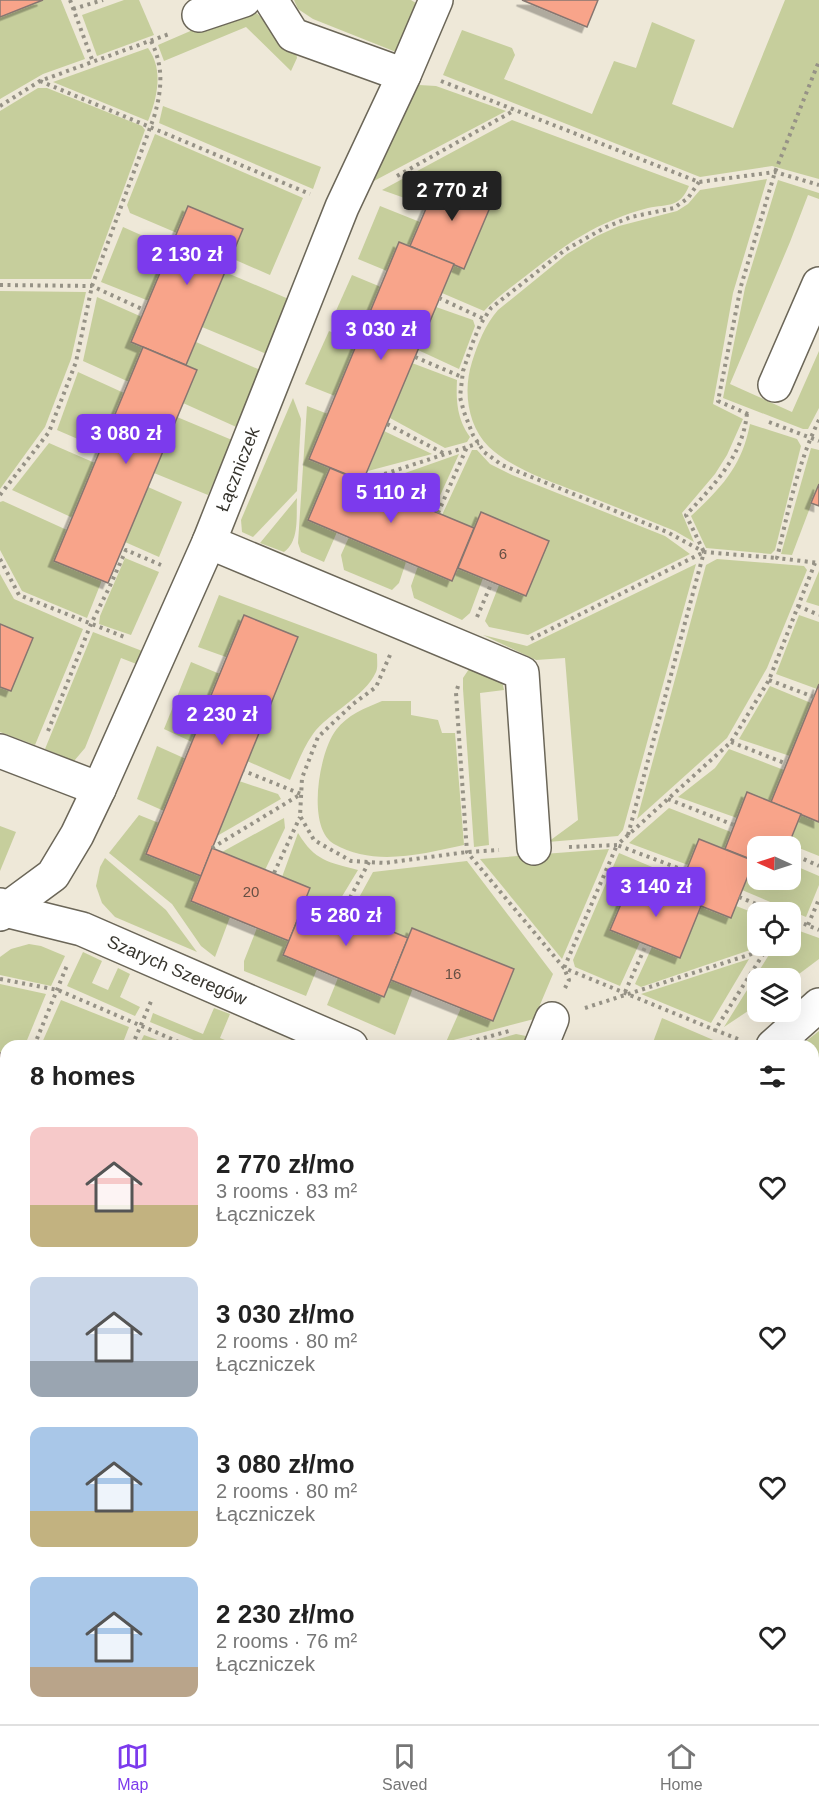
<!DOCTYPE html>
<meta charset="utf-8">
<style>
body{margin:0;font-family:Arial,sans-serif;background:#f2f2f2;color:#222;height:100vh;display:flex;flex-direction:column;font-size:22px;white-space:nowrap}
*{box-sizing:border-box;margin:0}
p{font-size:20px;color:#767676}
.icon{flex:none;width:33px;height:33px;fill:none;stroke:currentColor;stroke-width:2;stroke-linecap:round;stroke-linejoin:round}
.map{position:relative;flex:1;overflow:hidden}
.side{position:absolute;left:0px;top:1040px;width:819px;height:686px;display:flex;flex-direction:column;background:#fff;border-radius:18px 18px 0 0;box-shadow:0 6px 24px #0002}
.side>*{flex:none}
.needle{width:39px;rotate:273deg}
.tools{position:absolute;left:747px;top:836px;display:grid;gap:12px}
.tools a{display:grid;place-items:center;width:54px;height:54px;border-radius:12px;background:#fff;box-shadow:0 6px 24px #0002;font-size:30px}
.price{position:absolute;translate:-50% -51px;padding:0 14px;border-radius:6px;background:#7c3aed;color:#fff;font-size:20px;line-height:39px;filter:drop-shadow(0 2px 3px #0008)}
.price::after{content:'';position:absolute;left:50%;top:36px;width:18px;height:14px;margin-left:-9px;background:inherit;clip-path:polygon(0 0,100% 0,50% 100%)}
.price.selected{background:#222;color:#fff}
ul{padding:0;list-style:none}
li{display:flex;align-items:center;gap:18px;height:150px;padding:0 30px}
li span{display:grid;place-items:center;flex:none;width:168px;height:120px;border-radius:12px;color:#555}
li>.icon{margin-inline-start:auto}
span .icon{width:72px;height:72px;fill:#fffc;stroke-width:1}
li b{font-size:26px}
h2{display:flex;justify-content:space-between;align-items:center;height:72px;padding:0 30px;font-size:26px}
.dock{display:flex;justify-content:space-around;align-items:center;height:84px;border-top:2px solid #e0e0e0;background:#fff;font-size:16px;color:#767676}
.dock a{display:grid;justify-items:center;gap:3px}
.dock .selected{color:#7c3aed}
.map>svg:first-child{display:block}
.green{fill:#c6ce9c}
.building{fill:#f8a48a;stroke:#877670;stroke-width:1.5;filter:url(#shadow)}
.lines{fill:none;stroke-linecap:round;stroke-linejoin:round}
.service-casing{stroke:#6b6658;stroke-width:22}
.minor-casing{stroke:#6b6658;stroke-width:36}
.tertiary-casing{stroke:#6b6658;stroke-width:36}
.path{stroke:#969286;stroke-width:4;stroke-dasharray:3 4.5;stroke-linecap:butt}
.service{stroke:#fff;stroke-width:20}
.minor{stroke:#fff;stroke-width:33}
.tertiary{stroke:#fff;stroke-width:33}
.labels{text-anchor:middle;stroke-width:4.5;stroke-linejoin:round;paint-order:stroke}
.number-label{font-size:15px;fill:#665044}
.street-label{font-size:18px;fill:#36342d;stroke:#fcf5e5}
</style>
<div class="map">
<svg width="819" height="1724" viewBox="0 0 819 1724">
<defs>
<filter id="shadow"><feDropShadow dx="-5.5" dy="5.5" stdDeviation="0" flood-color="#0004"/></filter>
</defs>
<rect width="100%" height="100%" fill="#eee8d8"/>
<!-- green -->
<g class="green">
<polygon points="43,0 61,0 85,59 43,74 0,99 0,17"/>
<polygon points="124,0 139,0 154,35 97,56 82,15"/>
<polygon points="294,0 411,0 416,3 396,52 313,19 298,9"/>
<polygon points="785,0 819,0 819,179 772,166 700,177 443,75 462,30 512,48 515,55 504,79 592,114 614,61 636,68 652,22 695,40 672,104 733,128"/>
<polygon points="254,11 295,47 297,58 291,71 246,27 164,61 158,45 232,13"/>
<path d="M 148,48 C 164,70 157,98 148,121 L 53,82 Z"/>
<polygon points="419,85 436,86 506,111 372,182 409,90"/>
<polygon points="38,88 47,88 142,126 145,130 91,279 0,279 0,111"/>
<polygon points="163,106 321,167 313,189 159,123"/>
<path d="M 512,120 L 689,186 C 680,208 668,204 648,208 C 636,211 624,215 613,220 C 580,233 551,256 523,278 C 510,288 496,298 484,311 L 442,293 L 454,264 L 494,198 L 440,176 L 427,206 L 382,190 Z"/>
<polygon points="155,134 303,198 270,275 231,258 242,228 188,206 177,233 130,213 127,205"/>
<path d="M 767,179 L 733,293 L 713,404 L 743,419 L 727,455 L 715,474 L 682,513 L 694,542 L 675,531 C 643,518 611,505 578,492 C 549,481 513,469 489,447 C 467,425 463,390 472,362 C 478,343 485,325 498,310 L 567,254 L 597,236 L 619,226 L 677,211 L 688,204 L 700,190 Z"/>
<polygon points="778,180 819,193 819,199 808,195 790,242 730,384 792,412 819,351 819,408 808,429 803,429 723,398 745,288"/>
<polygon points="380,206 420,222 410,246 399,242 387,271 358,259"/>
<polygon points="123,227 170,248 149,301 101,282"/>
<polygon points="225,272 291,300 269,355 202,327"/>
<polygon points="352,275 381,287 364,326 335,313"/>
<polygon points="0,291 86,292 71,359 45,427 0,489"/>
<polygon points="97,297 142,317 131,342 143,347 129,382 83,361"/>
<polygon points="436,307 473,320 475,326 459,369 418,350"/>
<polygon points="329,331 357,343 335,396 305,384"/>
<polygon points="196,342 267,373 243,430 183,403 197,370 186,365"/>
<path d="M 412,363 L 457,380 C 456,401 457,419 470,437 L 467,442 L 445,448 L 390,418 Z"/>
<polygon points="78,372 124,393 101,449 57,430"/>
<polygon points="293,398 301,419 297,491 253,537 242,532 241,520"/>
<polygon points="307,406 328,414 330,468 308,520 337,532 324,562 301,552 298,543"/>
<polygon points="177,417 232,440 208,495 154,473"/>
<path d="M 750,424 L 797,439 L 801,446 L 775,550 L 771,554 L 706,548 L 691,516 C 722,487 742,466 750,424 Z"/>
<polygon points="384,431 432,454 368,471"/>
<polygon points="49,443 95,463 73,518 12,490"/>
<polygon points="811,448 819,450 819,484 792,555 781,554"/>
<polygon points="472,450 477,450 490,464 512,475 665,536 690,554 528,635 489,627 485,621 499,585 526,596 549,541 481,512 474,528 442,515"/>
<polygon points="459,454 433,511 371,485"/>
<polygon points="148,487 182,502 159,557 125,542"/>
<path d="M 297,498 C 296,515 300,541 284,552 L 260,543 Z"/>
<polygon points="3,501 67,530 54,561 102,580 87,618 22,591 0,550 0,502"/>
<polygon points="349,537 406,562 399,583 392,590 344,570 341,555"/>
<polygon points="125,558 159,572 131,635 99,624 100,616"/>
<polygon points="717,559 804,566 807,570 767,668 727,738 637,819 706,565"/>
<polygon points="696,564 623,830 618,836 548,842 578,820 565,658 536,660 483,635 527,646"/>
<polygon points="418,566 452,580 458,568 483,578 470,613 462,620 414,598 411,586"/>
<polygon points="819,571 819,606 806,602"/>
<polygon points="0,574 14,599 83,629 35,745 0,732 0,687 11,691 33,638 0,624"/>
<path d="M 219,595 L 377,654 C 377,660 378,668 376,672 C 365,697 328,713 313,734 C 303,748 297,765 290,780 L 247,761 L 298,637 L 244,615 L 226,657 L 198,647 Z"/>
<polygon points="799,615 819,622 819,684 817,689 776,674"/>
<polygon points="93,632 150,654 144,667 121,658 85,748 74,761 45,749"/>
<polygon points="191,662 220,674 192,742 164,729"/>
<polygon points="479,666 502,681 504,690 480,693 489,845 474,847 463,689 463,678 469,669"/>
<polygon points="770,686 811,703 790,756 739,739"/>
<path d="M 382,701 L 411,701 L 411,715 L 438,720 L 442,733 L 455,733 L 464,845 C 422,854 374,867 334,844 C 306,828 319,752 336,730 C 347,715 365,708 382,701 Z"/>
<polygon points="157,746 186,759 164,811 137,799"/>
<polygon points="729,749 784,770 771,802 737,818 678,797 715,768"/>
<polygon points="239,781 278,794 281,799 217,836"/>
<polygon points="669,808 731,832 725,849 699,839 688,865 629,843"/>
<polygon points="801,814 819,822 819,856 789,844"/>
<polygon points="139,815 159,823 147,854 201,876 191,901 230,917 215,957 201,946 172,904 109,853"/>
<polygon points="284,818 285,828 265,870 222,852"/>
<polygon points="0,826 16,832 0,871"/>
<path d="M 298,833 C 315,861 328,862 358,870 L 335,908 L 307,897 L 310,888 L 282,877 Z"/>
<polygon points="609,849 562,959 480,859"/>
<polygon points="619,853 683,880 676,896 632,879 611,930 640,942 620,986 575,967 573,960"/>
<polygon points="105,858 166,910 197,952 115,917 102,903 96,886 100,867"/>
<polygon points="467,861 553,974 534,1019 446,1042 461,1008 493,1021 514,969 412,928 408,938 350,914 373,872"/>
<polygon points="754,861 757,862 758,879 790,879 791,864 819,876 819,885 806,917 742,890"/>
<polygon points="701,906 730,918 736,906 757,914 758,945 761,945 759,947 641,987 635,984 652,947 680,958"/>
<polygon points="257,928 289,941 283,955 317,969 306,996 244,971 244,961"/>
<polygon points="794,929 819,938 819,959 791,980 790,978 758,978 757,1005 724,1027 775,945 790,945 791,931"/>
<polygon points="29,944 41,946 65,956 51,986 0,975 0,957 11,949"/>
<polygon points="83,952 102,961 92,983 108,990 118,968 130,974 120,997 140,1007 135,1016 67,986"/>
<polygon points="749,959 711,1023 641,994"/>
<polygon points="338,978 391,980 413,988 395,1035 327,1005"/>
<polygon points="0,984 46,994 25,1045 6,1046 6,1055 0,1053"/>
<polygon points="61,1000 129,1027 122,1045 41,1045"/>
<polygon points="214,1008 230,1014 220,1038 237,1045 206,1045 150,1022 153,1013 203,1034"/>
<polygon points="662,1018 725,1045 652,1045"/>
<polygon points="819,1031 819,1086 813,1090 813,1046 800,1046"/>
<polygon points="516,1034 526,1036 523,1045 478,1045"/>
<polygon points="144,1035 171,1045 139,1045"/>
<polygon points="819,1155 819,1313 813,1313 813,1159"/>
<polygon points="0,1273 6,1275 6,1357 0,1355"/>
<polygon points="813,1327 819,1327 819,1373 813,1379"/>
<polygon points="819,1397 819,1422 813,1427 813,1402"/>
<polygon points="0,1485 6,1488 6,1513 0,1510"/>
<polygon points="819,1613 819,1639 813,1640 813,1616"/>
<rect x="425" y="1719" width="120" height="5"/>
</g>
<!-- building -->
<g class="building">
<polygon points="0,0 43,0 0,17"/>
<polygon points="522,0 598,0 587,27"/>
<polygon points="440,176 494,198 464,269 410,246"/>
<polygon points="188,206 243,229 186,365 131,342"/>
<polygon points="399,242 454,264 363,481 309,459"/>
<polygon points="143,347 197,370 108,583 54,561"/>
<polygon points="330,468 474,528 452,581 308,520"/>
<polygon points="819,484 819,506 811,503"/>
<polygon points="481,512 549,541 526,596 458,568"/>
<polygon points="244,615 298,637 201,876 146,854"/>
<polygon points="0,624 33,638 11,691 0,687"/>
<polygon points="819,684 819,822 771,802"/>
<polygon points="747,792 801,814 788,846 758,846 758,862 725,849"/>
<polygon points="699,839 754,861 731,918 676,896"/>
<polygon points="212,848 310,888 289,941 191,901"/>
<polygon points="632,878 701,906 680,958 610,930"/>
<polygon points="307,897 408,938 384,997 283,955"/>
<polygon points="412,928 514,969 493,1021 391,980"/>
<polygon points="0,1053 6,1055 6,1113 0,1111"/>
<polygon points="819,1086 819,1155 813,1159 813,1090"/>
<polygon points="0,1550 6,1553 6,1642 0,1643"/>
<polygon points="6,1695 6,1719 60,1719 60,1724 0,1724 0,1696"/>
<polygon points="819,1711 819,1724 817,1724 815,1712"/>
<polygon points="253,1719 289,1719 304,1724 251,1724"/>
</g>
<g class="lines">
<defs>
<polyline id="service" points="226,1719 227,1724"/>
<g id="minor">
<polyline points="271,0 293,35 404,75"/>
<polyline points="199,15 244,0"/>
<polyline points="775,385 819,284"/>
<polyline points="209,542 522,673 534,848"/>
<polyline points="0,751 99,789"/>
<path id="s1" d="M 0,905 L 5,910 L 82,929 L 351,1046"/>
<path id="s2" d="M 0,914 L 53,875 L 77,835 L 99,789 L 209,542 L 342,207 L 404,75 L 436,0"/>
<polyline points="541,1046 552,1019"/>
<polyline points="773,1046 819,1005"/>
<polyline points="0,1186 6,1189"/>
</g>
<g id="tertiary">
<polyline points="0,1431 6,1432"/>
<polyline points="0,1457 6,1460"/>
<polyline points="813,1460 819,1456"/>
<polyline points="813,1556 819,1553"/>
</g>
</defs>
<!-- service casing -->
<use href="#service" class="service-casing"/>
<!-- minor casing -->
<use href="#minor" class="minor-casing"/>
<!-- tertiary casing -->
<use href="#tertiary" class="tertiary-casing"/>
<!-- path -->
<g class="path">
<polyline points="70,0 93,62"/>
<polyline points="73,9 103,0"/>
<polyline points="40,81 310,194"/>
<polyline points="441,81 699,182 775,172 819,185"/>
<polyline points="0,106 40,81 169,34"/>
<polyline points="397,176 515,110"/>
<polyline points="699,182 688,198 674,208 631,217 606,227 565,250 491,308 480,325 473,342 463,371 460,397 464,412 473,435 484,452 502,465 667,532 704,552"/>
<polyline points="0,285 92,286 144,310"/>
<polyline points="439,298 484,319"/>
<polyline points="415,357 462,377"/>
<polyline points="748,414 718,401 741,286 775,172 819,61"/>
<path d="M 819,420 C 798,462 788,512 777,558 L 819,563"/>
<polyline points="769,422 819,441"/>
<polyline points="387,424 445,454"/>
<polyline points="363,481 479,443"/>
<path d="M 0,495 L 49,432 L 76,362 L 92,286 L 154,117 C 162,90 164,67 151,41"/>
<polyline points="438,513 467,447"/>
<polyline points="0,559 19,595 127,638"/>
<polyline points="798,606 819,615"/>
<polyline points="477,617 492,582"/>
<path d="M 531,639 L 704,552 L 686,515 C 714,485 743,456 747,413"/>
<polyline points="390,655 376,687 353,704 318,737 302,778 300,816 314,840 351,861 385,863 467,852 499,850"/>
<polyline points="769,680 814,697"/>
<polyline points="458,686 456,693 467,852 564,968 715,1030"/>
<polyline points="48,731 91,624 109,588 126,550 161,565"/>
<polyline points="731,742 787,764"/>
<polyline points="668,799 734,825"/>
<polyline points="628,835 704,552 777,558"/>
<polyline points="569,847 617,845 731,742 769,680 815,563"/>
<polyline points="212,848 301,794 244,771"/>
<polyline points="790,853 819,866"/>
<polyline points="274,873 300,817"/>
<polyline points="739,897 776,912"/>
<polyline points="343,911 369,862"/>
<polyline points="790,918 819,930"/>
<polyline points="808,925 819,899"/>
<polyline points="0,979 58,990 188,1046"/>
<polyline points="565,988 569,980 564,968 617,845 686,871"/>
<polyline points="625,992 646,945"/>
<polyline points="585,1008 767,949"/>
<polyline points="738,1039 715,1030 769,945"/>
<polyline points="34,1046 68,963"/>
<polyline points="132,1046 152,999"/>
<polyline points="455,1046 509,1031"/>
<polyline points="0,1117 2,1112"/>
<polyline points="0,1142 6,1145"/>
<polyline points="813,1322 819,1323"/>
<polyline points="0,1516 6,1519"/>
<polyline points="813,1610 819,1607"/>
</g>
<!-- service -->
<use href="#service" class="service"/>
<!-- minor -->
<use href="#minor" class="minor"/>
<!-- tertiary -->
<use href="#tertiary" class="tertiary"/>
</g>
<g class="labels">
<!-- number labels -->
<g class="number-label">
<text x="503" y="559">6</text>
<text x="251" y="897">20</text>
<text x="453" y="979">16</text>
</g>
<!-- street labels -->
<g class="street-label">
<text dy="6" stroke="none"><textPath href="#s2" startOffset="512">Łączniczek</textPath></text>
<text dy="6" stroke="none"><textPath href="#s1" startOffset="190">Szarych Szeregów</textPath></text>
</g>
</g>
</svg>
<div class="tools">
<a><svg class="needle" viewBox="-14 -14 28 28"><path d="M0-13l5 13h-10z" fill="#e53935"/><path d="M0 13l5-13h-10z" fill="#767676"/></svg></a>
<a><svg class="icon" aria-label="locate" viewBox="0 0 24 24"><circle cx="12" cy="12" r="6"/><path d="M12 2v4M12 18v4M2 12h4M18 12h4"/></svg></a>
<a><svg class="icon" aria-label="layers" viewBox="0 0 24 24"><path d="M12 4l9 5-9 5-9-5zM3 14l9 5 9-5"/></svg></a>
</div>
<b class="price selected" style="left:452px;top:222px">2 770 zł</b>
<b class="price" style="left:187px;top:286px">2 130 zł</b>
<b class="price" style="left:381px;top:361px">3 030 zł</b>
<b class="price" style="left:126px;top:465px">3 080 zł</b>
<b class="price" style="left:391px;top:524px">5 110 zł</b>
<b class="price" style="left:222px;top:746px">2 230 zł</b>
<b class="price" style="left:656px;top:918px">3 140 zł</b>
<b class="price" style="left:346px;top:947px">5 280 zł</b>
<section class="side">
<h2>8 homes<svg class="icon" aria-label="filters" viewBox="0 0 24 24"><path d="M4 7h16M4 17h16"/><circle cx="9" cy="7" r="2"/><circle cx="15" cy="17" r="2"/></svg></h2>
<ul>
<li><span style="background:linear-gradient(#f6c9c9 65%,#c2b280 0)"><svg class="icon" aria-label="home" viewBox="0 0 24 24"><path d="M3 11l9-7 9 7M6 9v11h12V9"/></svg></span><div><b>2 770 zł/mo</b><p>3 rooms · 83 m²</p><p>Łączniczek</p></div><svg class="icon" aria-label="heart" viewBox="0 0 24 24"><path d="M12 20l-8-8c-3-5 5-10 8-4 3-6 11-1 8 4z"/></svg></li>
<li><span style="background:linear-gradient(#c9d6e8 70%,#9aa5b1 0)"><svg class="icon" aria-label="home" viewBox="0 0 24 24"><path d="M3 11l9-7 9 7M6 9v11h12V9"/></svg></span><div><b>3 030 zł/mo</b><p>2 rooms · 80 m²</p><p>Łączniczek</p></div><svg class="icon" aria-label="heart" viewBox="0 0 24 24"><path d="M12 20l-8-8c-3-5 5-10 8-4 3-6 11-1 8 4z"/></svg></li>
<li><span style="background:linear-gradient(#a9c7e8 70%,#c2b280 0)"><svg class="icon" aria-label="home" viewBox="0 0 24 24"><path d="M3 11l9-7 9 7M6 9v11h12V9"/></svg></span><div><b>3 080 zł/mo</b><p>2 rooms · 80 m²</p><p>Łączniczek</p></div><svg class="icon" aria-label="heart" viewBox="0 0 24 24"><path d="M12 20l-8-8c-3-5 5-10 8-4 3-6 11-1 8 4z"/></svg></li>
<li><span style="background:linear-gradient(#a9c7e8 75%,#b9a48a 0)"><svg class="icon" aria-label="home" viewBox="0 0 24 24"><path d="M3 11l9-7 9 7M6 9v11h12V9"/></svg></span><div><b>2 230 zł/mo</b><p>2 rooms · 76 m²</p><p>Łączniczek</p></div><svg class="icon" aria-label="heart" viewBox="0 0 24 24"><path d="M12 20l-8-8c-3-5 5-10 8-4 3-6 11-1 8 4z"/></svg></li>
</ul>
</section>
</div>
<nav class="dock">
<a class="selected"><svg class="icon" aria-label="map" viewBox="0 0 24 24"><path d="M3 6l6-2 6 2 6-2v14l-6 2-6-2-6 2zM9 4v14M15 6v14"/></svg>Map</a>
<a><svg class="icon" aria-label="saved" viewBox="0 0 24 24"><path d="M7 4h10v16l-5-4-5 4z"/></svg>Saved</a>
<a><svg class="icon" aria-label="home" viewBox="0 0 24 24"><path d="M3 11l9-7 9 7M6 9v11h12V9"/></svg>Home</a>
</nav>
